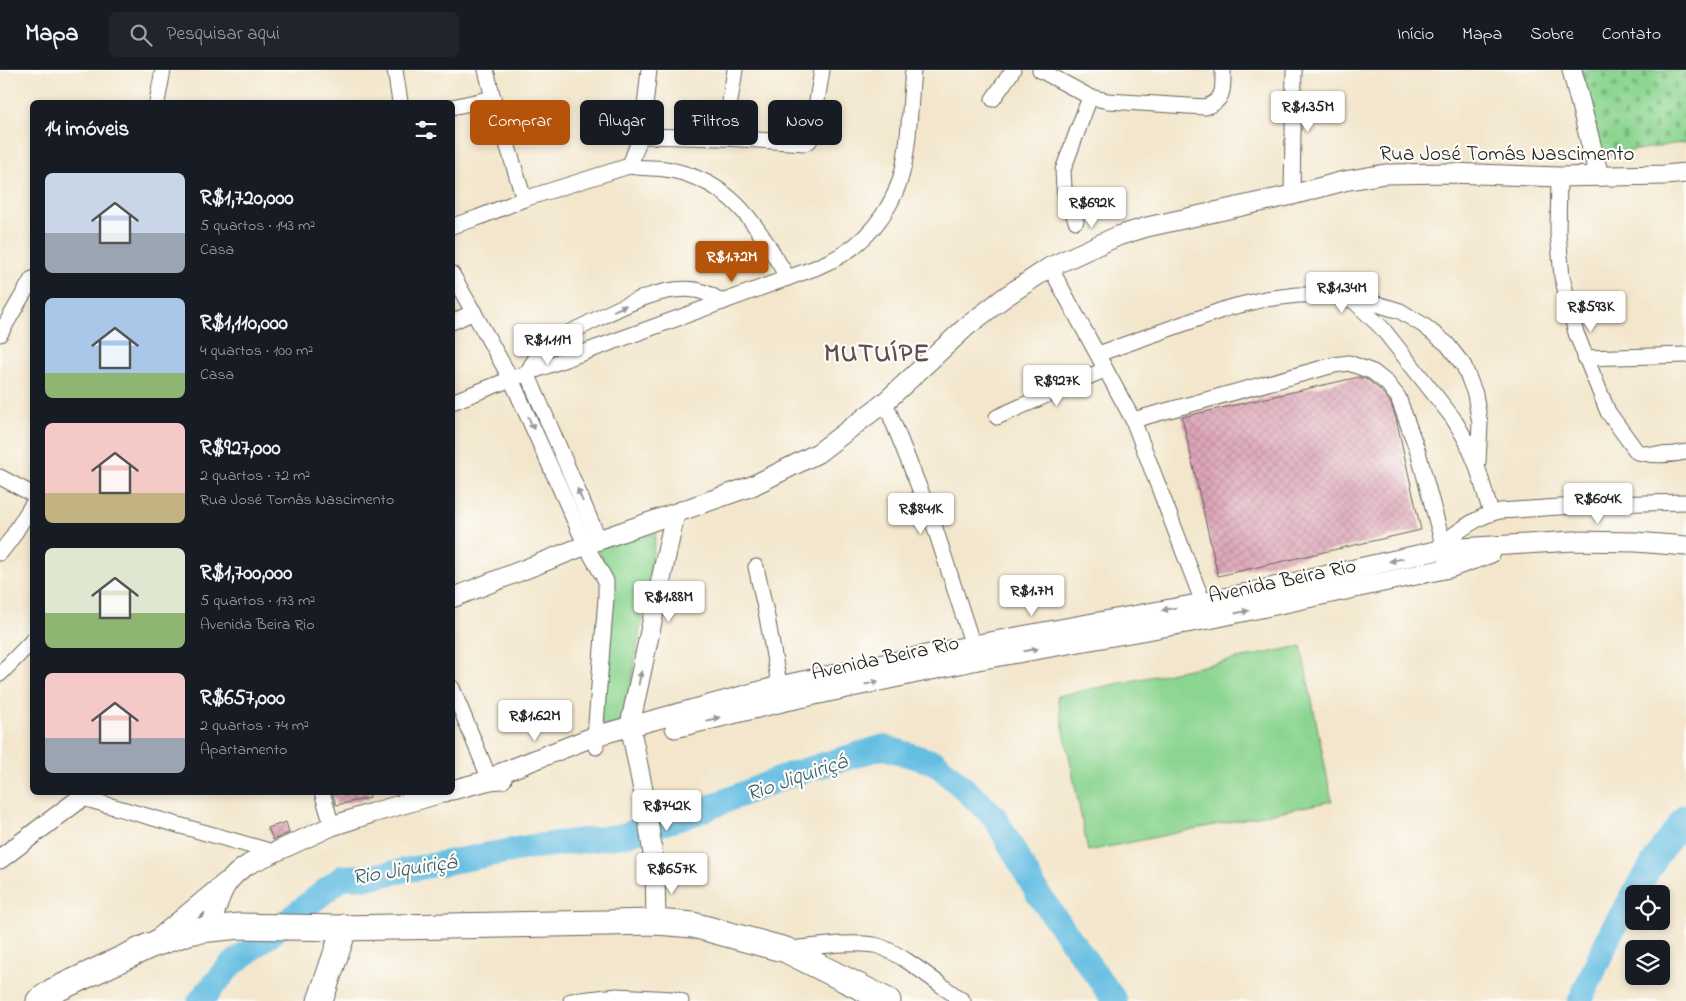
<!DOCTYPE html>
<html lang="pt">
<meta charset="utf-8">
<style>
body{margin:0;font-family:"Indie Flower",sans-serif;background:#20242c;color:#f1f3f6;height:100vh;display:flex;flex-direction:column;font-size:19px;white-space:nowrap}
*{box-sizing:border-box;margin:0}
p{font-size:16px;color:#9ea1a6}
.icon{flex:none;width:28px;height:28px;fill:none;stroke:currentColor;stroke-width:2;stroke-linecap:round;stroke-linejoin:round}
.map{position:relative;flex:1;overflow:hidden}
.drawer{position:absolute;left:30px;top:30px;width:425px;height:695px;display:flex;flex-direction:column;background:#171b24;border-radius:8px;box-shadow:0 2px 8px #0003}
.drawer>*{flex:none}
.hud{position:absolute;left:470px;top:30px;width:475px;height:45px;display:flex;gap:10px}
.buttons{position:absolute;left:1625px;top:815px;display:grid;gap:10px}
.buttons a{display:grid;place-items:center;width:45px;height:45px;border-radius:8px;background:#171b24;box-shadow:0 2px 8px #0003;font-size:25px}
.price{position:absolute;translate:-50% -42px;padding:0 11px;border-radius:5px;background:#fff;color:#222;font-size:16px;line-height:32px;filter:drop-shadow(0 1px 2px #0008)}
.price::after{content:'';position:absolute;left:50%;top:30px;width:15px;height:11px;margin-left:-8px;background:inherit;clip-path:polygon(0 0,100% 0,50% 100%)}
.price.on{background:#b45309;color:#fff}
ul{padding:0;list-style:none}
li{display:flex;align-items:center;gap:15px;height:125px;padding:0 15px}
li span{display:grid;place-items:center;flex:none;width:140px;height:100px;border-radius:8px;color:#555}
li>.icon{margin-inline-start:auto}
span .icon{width:60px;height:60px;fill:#fffc;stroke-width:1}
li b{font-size:21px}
h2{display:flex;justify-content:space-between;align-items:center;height:60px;padding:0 15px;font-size:21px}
.tag{padding:0 18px;border-radius:8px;background:#171b24;box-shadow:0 2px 8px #0003;font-size:18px;line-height:45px}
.tag.on{background:#b45309;color:#fff}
header{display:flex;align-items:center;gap:30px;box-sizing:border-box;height:70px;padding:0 25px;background:#171b24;border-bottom:1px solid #363941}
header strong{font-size:24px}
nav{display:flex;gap:28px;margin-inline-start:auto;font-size:18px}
.search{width:350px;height:45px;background:#20242c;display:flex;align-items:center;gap:12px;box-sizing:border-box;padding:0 18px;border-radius:8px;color:#9ea1a6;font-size:19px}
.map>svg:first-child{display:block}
.cemetery{fill:url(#cemetery-stones);stroke:#547856}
.park{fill:#8cd590;stroke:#547856}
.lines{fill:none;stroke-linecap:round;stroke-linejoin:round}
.river{stroke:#65bee2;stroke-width:25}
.building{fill:url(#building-cross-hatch)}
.minor-casing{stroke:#67635a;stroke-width:17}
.tertiary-casing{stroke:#67635a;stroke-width:21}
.primary-casing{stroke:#67635a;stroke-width:27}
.minor{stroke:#fff;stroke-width:15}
.tertiary{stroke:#fff;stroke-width:19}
.primary{stroke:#fff;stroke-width:25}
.oneway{fill:#999}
.labels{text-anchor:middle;stroke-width:4.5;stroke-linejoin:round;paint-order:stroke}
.street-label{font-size:21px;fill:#1c1c1c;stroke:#fdfcf7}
.water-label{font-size:22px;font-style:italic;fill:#395d6b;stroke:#fdfcf7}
.district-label{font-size:26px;font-weight:bold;letter-spacing:1px;fill:#604c52;stroke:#fdfcf7}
</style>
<header>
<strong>Mapa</strong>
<div class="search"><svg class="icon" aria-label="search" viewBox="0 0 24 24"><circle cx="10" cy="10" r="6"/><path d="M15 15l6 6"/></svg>Pesquisar aqui</div>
<nav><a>Início</a><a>Mapa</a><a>Sobre</a><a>Contato</a></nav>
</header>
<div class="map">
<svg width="1686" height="931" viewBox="0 0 1686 931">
<defs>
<pattern id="cemetery-stones" width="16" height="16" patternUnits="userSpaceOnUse" patternTransform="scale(1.25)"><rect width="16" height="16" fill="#8cd590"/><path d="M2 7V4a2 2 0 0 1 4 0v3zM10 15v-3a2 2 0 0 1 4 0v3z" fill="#78b67c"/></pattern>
<pattern id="building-cross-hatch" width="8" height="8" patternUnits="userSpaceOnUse" patternTransform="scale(1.25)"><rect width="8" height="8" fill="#dda5b7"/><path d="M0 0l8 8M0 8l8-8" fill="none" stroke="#bd8d9d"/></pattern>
</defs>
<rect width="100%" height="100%" fill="#fdfcf7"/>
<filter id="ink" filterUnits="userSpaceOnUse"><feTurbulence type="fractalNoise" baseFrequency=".02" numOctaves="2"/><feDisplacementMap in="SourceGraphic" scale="10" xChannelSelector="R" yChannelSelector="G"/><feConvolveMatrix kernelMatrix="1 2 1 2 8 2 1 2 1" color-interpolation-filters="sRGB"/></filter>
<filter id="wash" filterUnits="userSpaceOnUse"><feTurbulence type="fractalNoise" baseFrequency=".0096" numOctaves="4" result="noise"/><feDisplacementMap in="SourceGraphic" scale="20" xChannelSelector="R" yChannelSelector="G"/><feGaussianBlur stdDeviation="1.12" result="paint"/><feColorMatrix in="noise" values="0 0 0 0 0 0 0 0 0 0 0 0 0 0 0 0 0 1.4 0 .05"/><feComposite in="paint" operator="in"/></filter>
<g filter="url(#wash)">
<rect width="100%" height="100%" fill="#f3e6cc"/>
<!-- cemetery -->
<polygon class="cemetery" points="1581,0 1686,0 1686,72 1601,86"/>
<!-- park -->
<g class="park">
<polygon points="656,463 625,651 600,659 611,511 598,478"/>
<polygon points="1301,576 1332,731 1088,781 1057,626"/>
</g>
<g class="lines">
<!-- river -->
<g class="river">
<polyline points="1634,824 1663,777 1686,746"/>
<polyline points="200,931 230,896 343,807 369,807 530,777 621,766 693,744 789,705 883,677 936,693 994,746 1038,824 1115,931"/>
<polyline points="1580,931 1611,862 1634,824"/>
</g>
</g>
<g id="blocks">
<!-- building -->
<g class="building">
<polygon points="1359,307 1368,310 1380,320 1390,332 1396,348 1421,460 1218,506 1182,347"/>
<polygon points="332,722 370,722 370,728 336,735"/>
<polygon points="286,752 289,763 273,770 268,758"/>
</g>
</g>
</g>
<g filter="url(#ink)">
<use href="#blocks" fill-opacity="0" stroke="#67635a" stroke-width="1"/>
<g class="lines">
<defs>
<g id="minor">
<polyline points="395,0 400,32"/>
<polyline points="486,0 493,28 524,129"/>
<path d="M 649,0 C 645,33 644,66 629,96 C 644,99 659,97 671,100 C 736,114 756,156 788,208"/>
<polyline points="1040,0 1090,27 1063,100 1064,118 1076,151"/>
<path d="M 1090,27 L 1108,31 L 1205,37 C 1225,31 1223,18 1223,0"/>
<polyline points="993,29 1013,0"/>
<polyline points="157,32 163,0"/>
<polyline points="452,37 493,28"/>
<polyline points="641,66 724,68 805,73 809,71 811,68 822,0"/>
<polyline points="724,68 735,0"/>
<path d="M 1559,107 L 1558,163 L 1562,207 L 1576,263 L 1608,342 L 1637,382 C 1654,386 1668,386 1686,382"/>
<polyline points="1292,125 1294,0"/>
<polyline points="452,156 477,148 524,129 629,96"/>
<polyline points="1050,197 1133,350 1207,543"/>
<polyline points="452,204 511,309 586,476 606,511 606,528 595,666 596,677"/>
<polyline points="1354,231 1377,234 1400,241 1423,255 1447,274 1464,296 1475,324 1480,354 1478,392"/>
<polyline points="452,252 474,242"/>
<polyline points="0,264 32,209"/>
<polyline points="1098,284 1228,238 1265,229 1298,225 1332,225 1354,231 1382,258 1453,348 1466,370 1477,396 1491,443"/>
<polyline points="1585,288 1686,285"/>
<path d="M 452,332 L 511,309 L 815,198 C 825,193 837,189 846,182 C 874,164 896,131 903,99 C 910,69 910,31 913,0"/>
<polyline points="885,332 933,452 976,585"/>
<polyline points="997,347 1104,300"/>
<polyline points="1133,350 1334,295 1349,293 1373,302 1387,313 1398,327 1418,382 1447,489"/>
<polyline points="0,407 32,424"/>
<path d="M 599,470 L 527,303 C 532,293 538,284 547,276 C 557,267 571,262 583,256 C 615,240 659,215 695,220 C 705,221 714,227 723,232"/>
<path d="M 1442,473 C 1461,460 1477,446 1500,441 L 1605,434 L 1686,432"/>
<polyline points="0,483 11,469 32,435"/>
<polyline points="756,497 767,547 781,625"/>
<polyline points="0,604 32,571"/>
<polyline points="452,618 490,710"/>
<polyline points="322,722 332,756"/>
<polyline points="83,728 273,782"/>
<path d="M 788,879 C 816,877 846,871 874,875 C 897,879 942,917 963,931"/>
<polyline points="571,931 617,926 673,929 681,931"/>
</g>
<g id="tertiary">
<polyline points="1572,0 1599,106"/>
<polyline points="452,528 599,470 752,416 818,383 885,332 966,257 1005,227 1050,197 1118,166 1147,157 1292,125 1344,111 1385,104 1450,103 1559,107 1665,105 1686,103"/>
<polyline points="675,658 782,632 978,590 1209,549 1449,498 1491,483"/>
<polyline points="490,710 501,703 595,666 779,616 973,575 1203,533 1444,479 1573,471 1636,472 1686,476"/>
<polyline points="452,720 490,710 502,709"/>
<polyline points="0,789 89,722"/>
<polyline points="656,852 655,798 645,730 630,655 675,444"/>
<path d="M 210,859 C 220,828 220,812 249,794 L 332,756 L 372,743 L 445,722"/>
<polyline points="155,871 226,812"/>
</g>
<g id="primary">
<polyline points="39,931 53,921 149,876 189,862 210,859 240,856 339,858 656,852 693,855 786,880 888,931"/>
<polyline points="320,931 345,857"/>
</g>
</defs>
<!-- minor casing -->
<use href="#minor" class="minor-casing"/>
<!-- tertiary casing -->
<use href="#tertiary" class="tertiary-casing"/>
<!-- primary casing -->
<use href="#primary" class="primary-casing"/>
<!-- minor -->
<use href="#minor" class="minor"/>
<!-- tertiary -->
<use href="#tertiary" class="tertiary"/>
<!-- primary -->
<use href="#primary" class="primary"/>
</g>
<!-- one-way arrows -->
<defs><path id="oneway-solid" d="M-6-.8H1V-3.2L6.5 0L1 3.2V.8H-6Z" transform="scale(1.25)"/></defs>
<g class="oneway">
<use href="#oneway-solid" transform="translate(620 238) rotate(-24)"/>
<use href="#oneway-solid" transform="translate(531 353) rotate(66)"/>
<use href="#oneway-solid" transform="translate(580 425) rotate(-113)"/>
<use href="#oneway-solid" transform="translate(1396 490) rotate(167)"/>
<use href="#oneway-solid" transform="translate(1169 539) rotate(170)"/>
<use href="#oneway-solid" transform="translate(1242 542) rotate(-12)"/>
<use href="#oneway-solid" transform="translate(1031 580) rotate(-10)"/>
<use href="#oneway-solid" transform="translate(640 608) rotate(-78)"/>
<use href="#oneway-solid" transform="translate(872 613) rotate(-12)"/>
<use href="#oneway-solid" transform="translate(713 649) rotate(-14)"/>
</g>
</g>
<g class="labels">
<!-- street labels -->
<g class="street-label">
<text x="1507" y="90">Rua José Tomás Nascimento</text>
<text transform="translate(1282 510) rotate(-12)" y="7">Avenida Beira Rio</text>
<text transform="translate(885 587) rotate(-12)" y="7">Avenida Beira Rio</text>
</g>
<!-- water labels -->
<g class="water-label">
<text transform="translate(796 706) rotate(-19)" y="8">Rio Jiquiriçá</text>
<text transform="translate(404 798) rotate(-9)" y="8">Rio Jiquiriçá</text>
</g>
<!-- district labels -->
<g class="district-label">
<text x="877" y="291">MUTUÍPE</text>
</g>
</g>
</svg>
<div class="buttons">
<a><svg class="icon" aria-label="locate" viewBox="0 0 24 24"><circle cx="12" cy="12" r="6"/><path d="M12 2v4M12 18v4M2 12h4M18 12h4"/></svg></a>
<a><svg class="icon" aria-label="layers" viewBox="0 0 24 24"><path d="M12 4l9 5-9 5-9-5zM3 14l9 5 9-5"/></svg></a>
</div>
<b class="price" style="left:1308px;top:63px">R$1.35M</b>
<b class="price" style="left:1092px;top:159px">R$692K</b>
<b class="price on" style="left:732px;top:213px">R$1.72M</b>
<b class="price" style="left:1342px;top:244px">R$1.34M</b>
<b class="price" style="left:1591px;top:263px">R$593K</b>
<b class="price" style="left:548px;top:296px">R$1.11M</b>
<b class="price" style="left:1057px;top:337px">R$927K</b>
<b class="price" style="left:1598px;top:455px">R$604K</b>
<b class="price" style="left:921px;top:465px">R$841K</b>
<b class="price" style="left:1032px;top:547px">R$1.7M</b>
<b class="price" style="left:669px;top:553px">R$1.88M</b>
<b class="price" style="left:535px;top:672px">R$1.62M</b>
<b class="price" style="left:667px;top:762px">R$742K</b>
<b class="price" style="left:672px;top:825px">R$657K</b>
<div class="hud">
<a class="tag on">Comprar</a>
<a class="tag">Alugar</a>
<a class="tag">Filtros</a>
<a class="tag">Novo</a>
</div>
<section class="drawer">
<h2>14 imóveis<svg class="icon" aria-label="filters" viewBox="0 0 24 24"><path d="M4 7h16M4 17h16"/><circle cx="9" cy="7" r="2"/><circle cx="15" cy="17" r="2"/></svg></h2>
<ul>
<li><span style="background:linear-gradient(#c9d6e8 60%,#9aa5b1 0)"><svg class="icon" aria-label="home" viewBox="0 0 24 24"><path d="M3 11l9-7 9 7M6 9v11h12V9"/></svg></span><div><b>R$1,720,000</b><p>5 quartos · 143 m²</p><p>Casa</p></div></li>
<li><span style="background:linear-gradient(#a9c7e8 75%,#8fb573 0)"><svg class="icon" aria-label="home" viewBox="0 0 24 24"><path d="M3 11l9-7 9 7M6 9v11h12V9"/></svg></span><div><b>R$1,110,000</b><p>4 quartos · 100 m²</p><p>Casa</p></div></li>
<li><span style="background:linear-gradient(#f6c9c9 70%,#c2b280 0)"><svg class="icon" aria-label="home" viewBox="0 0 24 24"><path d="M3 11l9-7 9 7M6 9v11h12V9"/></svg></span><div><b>R$927,000</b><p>2 quartos · 72 m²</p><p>Rua José Tomás Nascimento</p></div></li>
<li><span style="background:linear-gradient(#dfe7d0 65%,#8fb573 0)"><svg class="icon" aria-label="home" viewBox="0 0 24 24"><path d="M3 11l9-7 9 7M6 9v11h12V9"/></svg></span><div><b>R$1,700,000</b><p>5 quartos · 173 m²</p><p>Avenida Beira Rio</p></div></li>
<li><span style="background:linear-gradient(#f6c9c9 65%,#9aa5b1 0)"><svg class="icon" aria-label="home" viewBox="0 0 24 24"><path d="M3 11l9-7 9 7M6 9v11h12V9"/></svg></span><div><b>R$657,000</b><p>2 quartos · 74 m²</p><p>Apartamento</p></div></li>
</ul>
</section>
</div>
